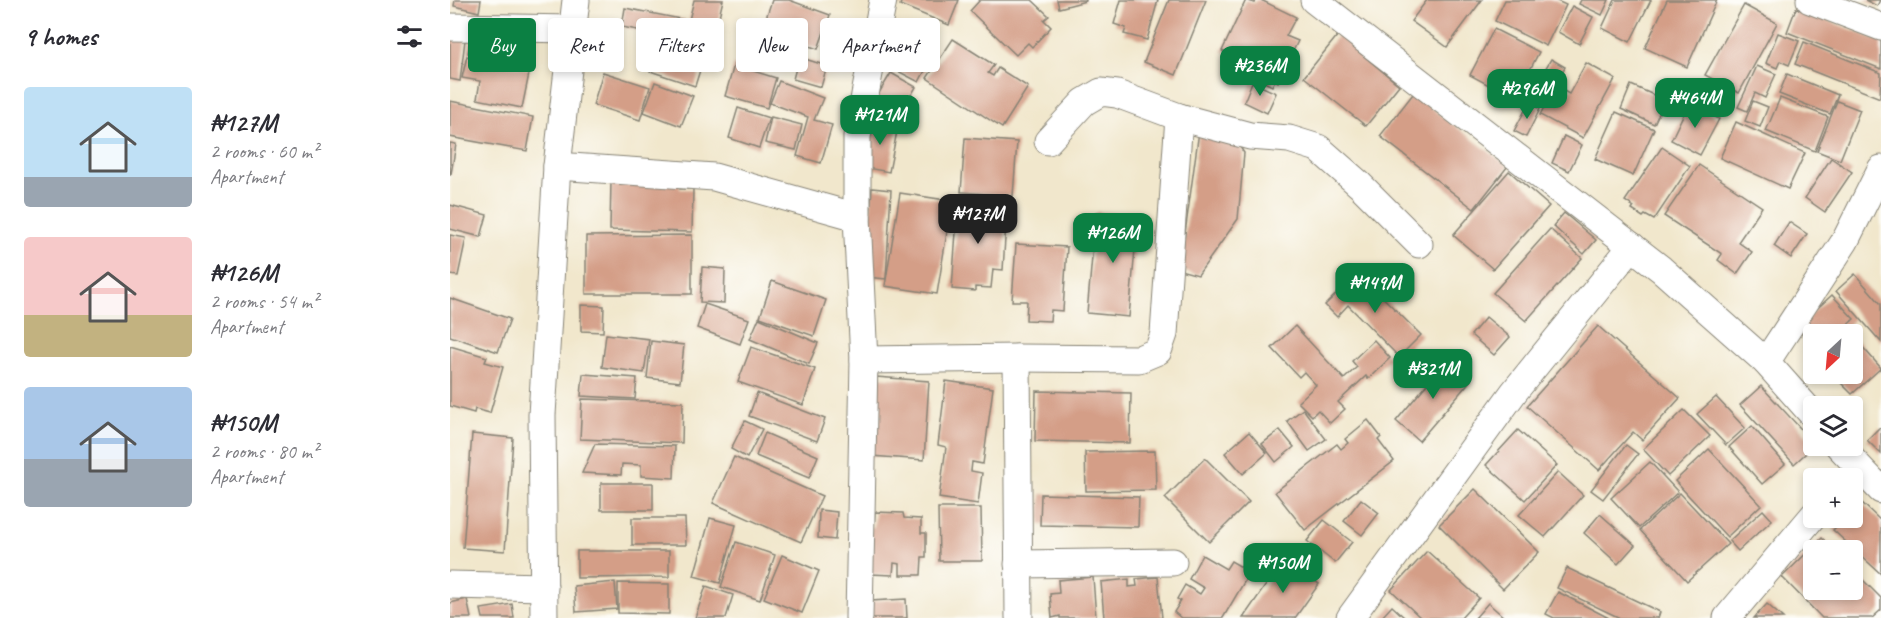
<!DOCTYPE html>
<meta charset="utf-8">
<style>
body{margin:0;font-family:Caveat,sans-serif;background:#f7f7f7;color:#2b2b33;height:100vh;display:flex;flex-direction:column;font-size:22px;white-space:nowrap}
*{box-sizing:border-box;margin:0}
p{font-size:20px;color:#7c7c81}
.icon{flex:none;width:33px;height:33px;fill:none;stroke:currentColor;stroke-width:2;stroke-linecap:round;stroke-linejoin:round}
.map{position:relative;flex:1;overflow:hidden}
.drawer{display:flex;flex-direction:column;background:#fff;width:450px}
.drawer>*{flex:none}
.guide{position:absolute;left:18px;top:18px;width:570px;height:54px;display:flex;gap:12px}
.needle{width:39px;rotate:206deg}
.tools{position:absolute;left:1353px;top:324px;display:grid;gap:12px}
.tools a{display:grid;place-items:center;width:60px;height:60px;border-radius:6px;background:#fff;box-shadow:0 3px 9px #0003;font-size:30px}
.price{position:absolute;translate:-50% -51px;padding:0 14px;border-radius:12px;background:#0b8043;color:#fff;font-size:20px;line-height:39px;filter:drop-shadow(0 2px 3px #0008)}
.price::after{content:'';position:absolute;left:50%;top:36px;width:18px;height:14px;margin-left:-9px;background:inherit;clip-path:polygon(0 0,100% 0,50% 100%)}
.price.on{background:#222;color:#fff}
ul{padding:0;list-style:none}
li{display:flex;align-items:center;gap:18px;height:150px;padding:0 24px}
li span{display:grid;place-items:center;flex:none;width:168px;height:120px;border-radius:6px;color:#555}
li>.icon{margin-inline-start:auto}
span .icon{width:72px;height:72px;fill:#fffc;stroke-width:1}
li b{font-size:26px}
h2{display:flex;justify-content:space-between;align-items:center;height:72px;padding:0 24px;font-size:26px}
.chip{padding:0 21px;border-radius:6px;background:#fff;box-shadow:0 3px 9px #0003;font-size:21px;line-height:54px}
.chip.on{background:#0b8043;color:#fff}
main{display:flex;flex:1;min-height:0}
.map>svg:first-child{display:block}
.building{fill:#d49e87}
.lines{fill:none;stroke-linecap:round;stroke-linejoin:round}
.minor-casing{stroke:#868274;stroke-width:29}
.minor{stroke:#fff;stroke-width:27}
</style>
<main>
<section class="drawer">
<h2>9 homes<svg class="icon" aria-label="filters" viewBox="0 0 24 24"><path d="M4 7h16M4 17h16"/><circle cx="9" cy="7" r="2"/><circle cx="15" cy="17" r="2"/></svg></h2>
<ul>
<li><span style="background:linear-gradient(#bfe0f5 75%,#9aa5b1 0)"><svg class="icon" aria-label="home" viewBox="0 0 24 24"><path d="M3 11l9-7 9 7M6 9v11h12V9"/></svg></span><div><b>₦127M</b><p>2 rooms · 60 m²</p><p>Apartment</p></div></li>
<li><span style="background:linear-gradient(#f6c9c9 65%,#c2b280 0)"><svg class="icon" aria-label="home" viewBox="0 0 24 24"><path d="M3 11l9-7 9 7M6 9v11h12V9"/></svg></span><div><b>₦126M</b><p>2 rooms · 54 m²</p><p>Apartment</p></div></li>
<li><span style="background:linear-gradient(#a9c7e8 60%,#9aa5b1 0)"><svg class="icon" aria-label="home" viewBox="0 0 24 24"><path d="M3 11l9-7 9 7M6 9v11h12V9"/></svg></span><div><b>₦150M</b><p>2 rooms · 80 m²</p><p>Apartment</p></div></li>
</ul>
</section>
<div class="map">
<svg width="1431" height="618" viewBox="0 0 1431 618">
<rect width="100%" height="100%" fill="#fdfcf7"/>
<filter id="ink" filterUnits="userSpaceOnUse"><feTurbulence type="fractalNoise" baseFrequency=".0167" numOctaves="2"/><feDisplacementMap in="SourceGraphic" scale="12" xChannelSelector="R" yChannelSelector="G"/><feConvolveMatrix kernelMatrix="1 2 1 2 8 2 1 2 1" color-interpolation-filters="sRGB"/></filter>
<filter id="wash" filterUnits="userSpaceOnUse"><feTurbulence type="fractalNoise" baseFrequency=".008" numOctaves="4" result="noise"/><feDisplacementMap in="SourceGraphic" scale="24" xChannelSelector="R" yChannelSelector="G"/><feGaussianBlur stdDeviation="1.35" result="paint"/><feColorMatrix in="noise" values="0 0 0 0 0 0 0 0 0 0 0 0 0 0 0 0 0 1.4 0 .05"/><feComposite in="paint" operator="in"/></filter>
<g filter="url(#wash)">
<rect width="100%" height="100%" fill="#f1e7cc"/>
<g id="blocks">
<!-- building -->
<g class="building">
<polygon points="5,0 31,0 29,12 4,6"/>
<polygon points="244,0 273,0 263,42 250,40 252,27 238,24"/>
<polygon points="322,0 339,0 380,15 368,49 312,30"/>
<polygon points="452,0 509,0 499,25 450,5"/>
<polygon points="530,0 582,0 599,16 594,20 601,27 582,47 578,43 566,55 520,11"/>
<polygon points="607,0 636,0 636,1 609,8"/>
<polygon points="671,0 708,0 697,40 674,34 676,28 664,24"/>
<polygon points="719,0 756,0 726,75 694,62"/>
<polygon points="796,0 805,3 806,0 811,0 846,17 836,36 848,41 828,82 825,80 822,86 786,68 790,60 772,51"/>
<polygon points="977,0 1032,0 997,47 961,21"/>
<polygon points="1055,0 1105,0 1116,5 1096,46 1045,21"/>
<polygon points="1131,0 1159,0 1152,15 1129,4"/>
<polygon points="1165,0 1201,0 1180,42 1152,28"/>
<polygon points="1217,0 1267,0 1237,67 1195,48"/>
<polygon points="1415,0 1430,0 1427,6"/>
<polygon points="1294,5 1327,23 1289,93 1255,75"/>
<polygon points="1122,6 1143,17 1129,44 1108,32"/>
<polygon points="175,8 236,20 233,39 172,27"/>
<polygon points="1346,8 1431,41 1431,69 1337,32"/>
<polygon points="123,27 147,31 144,48 120,44"/>
<polygon points="1044,29 1089,52 1065,99 1020,75"/>
<polygon points="22,30 83,40 80,62 18,53"/>
<polygon points="451,31 486,50 469,82 434,64"/>
<polygon points="1328,33 1349,41 1339,65 1330,61 1327,68 1316,63"/>
<polygon points="888,35 949,85 916,126 854,77"/>
<polygon points="211,37 256,51 245,86 200,71"/>
<polygon points="0,38 15,40 10,81 0,79"/>
<polygon points="503,39 544,65 538,73 543,76 548,68 578,87 552,128 477,78"/>
<polygon points="1354,42 1431,73 1430,98 1345,64"/>
<polygon points="17,56 80,69 72,108 27,99 30,81 12,78"/>
<polygon points="349,57 377,66 371,87 343,79"/>
<polygon points="1101,59 1115,67 1096,98 1083,90"/>
<polygon points="1136,63 1165,79 1133,138 1090,115 1105,86 1119,94"/>
<polygon points="284,65 326,78 317,108 275,96"/>
<polygon points="1307,66 1326,74 1315,98 1305,93 1297,111 1288,107"/>
<polygon points="153,72 200,87 190,120 143,105"/>
<polygon points="441,73 466,87 448,118 423,103"/>
<polygon points="1337,74 1388,95 1380,114 1329,94"/>
<polygon points="329,81 373,98 364,120 382,125 371,163 347,156 358,117 320,103"/>
<polygon points="205,82 243,96 231,126 194,112"/>
<polygon points="802,82 826,93 817,113 794,102"/>
<polygon points="1181,85 1215,100 1204,124 1171,109"/>
<polygon points="963,94 1058,166 1024,209 930,136"/>
<polygon points="1330,98 1378,117 1365,151 1316,131"/>
<polygon points="0,101 83,117 77,151 0,137"/>
<polygon points="1303,101 1318,107 1310,127 1295,121"/>
<polygon points="1387,101 1410,110 1390,160 1367,151"/>
<polygon points="1079,103 1090,109 1076,137 1064,131"/>
<polygon points="1239,103 1269,119 1250,155 1221,140"/>
<polygon points="288,108 319,118 309,148 279,138"/>
<polygon points="1166,112 1204,129 1183,176 1145,159"/>
<polygon points="321,117 352,125 346,150 315,143"/>
<polygon points="421,120 448,126 439,172 411,167"/>
<polygon points="1286,122 1355,153 1338,189 1270,158"/>
<polygon points="749,131 782,135 794,153 788,219 748,275 730,270"/>
<polygon points="1114,136 1132,145 1119,171 1102,163"/>
<polygon points="515,138 567,142 563,196 511,192"/>
<polygon points="0,143 6,144 1,174 0,174"/>
<polygon points="1212,147 1240,166 1204,220 1195,215 1193,217 1182,210 1184,207 1175,201"/>
<polygon points="1381,158 1402,172 1375,212 1355,198"/>
<polygon points="1249,165 1312,207 1288,242 1302,252 1287,274 1268,260 1272,254 1214,216"/>
<polygon points="1059,171 1099,206 1043,269 1003,235"/>
<polygon points="161,180 230,181 230,189 243,189 242,232 160,230"/>
<polygon points="422,188 441,190 436,279 416,277"/>
<polygon points="450,193 502,201 487,294 435,286"/>
<polygon points="508,203 557,207 553,270 543,269 541,288 525,287 525,291 502,289"/>
<polygon points="0,205 37,215 31,237 0,229"/>
<polygon points="646,212 688,215 679,317 637,313"/>
<polygon points="1114,213 1146,240 1134,254 1103,226"/>
<polygon points="1339,222 1357,234 1341,258 1324,246"/>
<polygon points="1100,229 1132,258 1076,321 1043,293"/>
<polygon points="0,235 16,238 8,276 0,275"/>
<polygon points="242,235 242,294 136,294 136,236"/>
<polygon points="566,244 617,247 613,311 601,310 600,321 576,320 577,301 562,301"/>
<polygon points="252,267 275,269 274,303 250,302"/>
<polygon points="908,273 971,335 949,357 898,305 887,317 875,305"/>
<polygon points="1405,274 1431,304 1431,342 1386,291"/>
<polygon points="322,281 376,300 364,336 310,317"/>
<polygon points="1382,295 1404,319 1388,334 1364,334 1364,346 1346,328"/>
<polygon points="0,298 60,319 48,352 0,336"/>
<polygon points="255,304 299,319 290,344 247,328"/>
<polygon points="131,305 154,306 153,332 131,331"/>
<polygon points="1036,317 1060,337 1044,355 1021,335"/>
<polygon points="309,318 368,343 359,364 300,339"/>
<polygon points="845,326 894,379 907,367 902,361 924,340 940,358 918,379 916,376 888,402 895,409 880,423 868,410 862,416 848,402 866,385 854,372 849,377 822,348"/>
<polygon points="1148,326 1230,398 1192,440 1183,432 1149,470 1077,406"/>
<polygon points="156,334 199,339 194,373 152,367"/>
<polygon points="1402,335 1431,368 1402,394 1382,374 1402,374"/>
<polygon points="201,341 234,345 230,382 197,378"/>
<polygon points="0,346 37,357 35,362 53,367 40,413 25,409 24,413 0,406"/>
<polygon points="301,347 365,369 353,405 288,382"/>
<polygon points="997,360 1021,380 969,441 946,421"/>
<polygon points="133,374 187,378 185,399 131,396"/>
<polygon points="426,377 479,381 474,460 421,456"/>
<polygon points="496,381 543,388 533,464 522,462 521,471 532,473 528,504 489,498 496,447 488,445"/>
<polygon points="1311,386 1364,443 1364,446 1344,464 1290,405"/>
<polygon points="586,391 681,393 680,443 585,441"/>
<polygon points="307,393 375,419 367,441 299,416"/>
<polygon points="1266,397 1295,428 1276,445 1247,414"/>
<polygon points="132,399 233,402 232,443 130,439"/>
<polygon points="853,409 876,439 859,451 837,421"/>
<polygon points="1234,410 1260,436 1218,476 1193,449"/>
<polygon points="918,420 931,437 928,440 944,461 855,530 825,492 887,444 891,449 898,443 895,439"/>
<polygon points="295,421 312,429 297,458 281,449"/>
<polygon points="1302,426 1335,464 1312,484 1279,447"/>
<polygon points="1429,428 1431,429 1431,454 1417,440"/>
<polygon points="830,430 844,447 826,462 812,444"/>
<polygon points="1068,430 1107,465 1075,500 1036,465"/>
<polygon points="799,432 817,453 793,474 775,453"/>
<polygon points="315,433 368,456 359,478 306,456"/>
<polygon points="22,434 63,438 55,551 13,548"/>
<polygon points="145,444 225,446 224,478 191,476 191,465 172,464 171,475 132,473"/>
<polygon points="1176,445 1188,454 1153,499 1141,490"/>
<polygon points="1259,449 1311,505 1277,537 1225,481"/>
<polygon points="705,451 706,490 636,491 635,452"/>
<polygon points="284,457 372,496 351,542 263,503"/>
<polygon points="755,458 799,502 759,542 715,498"/>
<polygon points="1200,462 1228,492 1189,528 1161,498"/>
<polygon points="1108,472 1133,495 1095,537 1069,515"/>
<rect x="151" y="483" width="52" height="27"/>
<polygon points="1025,489 1089,552 1053,589 989,525"/>
<polygon points="1230,493 1278,544 1237,581 1190,530"/>
<polygon points="591,494 689,497 688,527 590,525"/>
<polygon points="911,499 929,513 912,535 894,521"/>
<polygon points="1410,501 1431,521 1431,574 1383,530 1395,518 1402,518 1402,509"/>
<polygon points="488,508 531,508 532,561 489,561"/>
<polygon points="369,510 387,512 385,540 368,538"/>
<polygon points="1313,510 1322,520 1288,551 1279,541"/>
<polygon points="425,512 453,513 454,518 471,519 471,533 476,533 476,557 472,557 471,575 450,575 450,564 444,563 443,575 420,574 420,527 424,527"/>
<polygon points="1150,514 1185,545 1168,564 1134,533"/>
<polygon points="182,518 235,518 236,545 182,545"/>
<polygon points="260,518 286,525 270,583 244,576"/>
<polygon points="874,520 902,542 885,563 857,541"/>
<polygon points="1372,538 1385,550 1364,550 1364,590 1402,590 1402,569 1431,598 1431,610 1422,618 1372,618 1332,577"/>
<polygon points="286,542 325,555 310,600 271,587"/>
<polygon points="127,551 219,551 219,577 127,578"/>
<polygon points="977,551 1029,598 1011,618 971,618 941,590"/>
<polygon points="332,555 369,571 352,613 314,598"/>
<polygon points="752,555 776,569 781,561 800,572 773,618 731,618 724,612 731,601 727,599 735,585 750,594 754,588 739,579"/>
<polygon points="834,559 869,584 845,618 793,618"/>
<polygon points="1117,568 1210,612 1208,618 1170,618 1107,588"/>
<polygon points="643,577 646,618 610,618 610,616 602,618 600,594 609,593 608,580"/>
<polygon points="708,577 712,618 654,618 651,582 679,579 679,587 687,586 686,579"/>
<polygon points="165,582 167,609 126,612 124,586"/>
<polygon points="168,583 219,584 219,614 168,613"/>
<polygon points="256,586 283,595 276,618 245,618"/>
<polygon points="1108,592 1159,618 1104,618 1096,614"/>
<polygon points="17,599 21,618 0,618 0,603"/>
<polygon points="456,599 457,618 421,618 420,601"/>
<polygon points="1038,603 1055,618 1025,618"/>
<polygon points="62,604 64,618 33,618 31,609"/>
<polygon points="1317,604 1333,618 1304,618"/>
<polygon points="942,606 955,618 931,618"/>
</g>
</g>
</g>
<g filter="url(#ink)">
<use href="#blocks" fill-opacity="0" stroke="#868274" stroke-width="1.5"/>
<g class="lines">
<defs>
<g id="minor">
<polyline points="864,0 1211,269 1316,362 1364,416"/>
<polyline points="1360,0 1431,27"/>
<polyline points="0,27 121,29"/>
<polyline points="598,141 634,102 651,92 667,94 729,117 800,136 839,139 868,148 910,185 969,244"/>
<polyline points="107,166 264,177 407,217"/>
<polyline points="567,358 569,618"/>
<polyline points="414,360 567,358 689,359 708,351 714,334 729,117"/>
<polyline points="1316,362 1395,241 1431,169"/>
<polyline points="1389,446 1431,490"/>
<polyline points="568,564 723,562"/>
<polyline points="0,585 94,587"/>
<polyline points="94,618 92,415 107,166 126,0"/>
<polyline points="409,618 414,360 407,217 407,137 433,0"/>
<polyline points="900,618 1064,392 1182,246"/>
<polyline points="1277,618 1364,515"/>
</g>
</defs>
<!-- minor casing -->
<use href="#minor" class="minor-casing"/>
<!-- minor -->
<use href="#minor" class="minor"/>
</g>
</g>
</svg>
<div class="tools">
<a><svg class="needle" viewBox="-14 -14 28 28"><path d="M0-13l5 13h-10z" fill="#e53935"/><path d="M0 13l5-13h-10z" fill="#7c7c81"/></svg></a>
<a><svg class="icon" aria-label="layers" viewBox="0 0 24 24"><path d="M12 4l9 5-9 5-9-5zM3 14l9 5 9-5"/></svg></a>
<a>+</a>
<a>−</a>
</div>
<b class="price" style="left:810px;top:97px">₦236M</b>
<b class="price" style="left:1077px;top:120px">₦296M</b>
<b class="price" style="left:1245px;top:129px">₦464M</b>
<b class="price" style="left:430px;top:146px">₦121M</b>
<b class="price on" style="left:528px;top:245px">₦127M</b>
<b class="price" style="left:663px;top:264px">₦126M</b>
<b class="price" style="left:925px;top:314px">₦149M</b>
<b class="price" style="left:983px;top:400px">₦321M</b>
<b class="price" style="left:833px;top:594px">₦150M</b>
<div class="guide">
<a class="chip on">Buy</a>
<a class="chip">Rent</a>
<a class="chip">Filters</a>
<a class="chip">New</a>
<a class="chip">Apartment</a>
</div>
</div>
</main>
